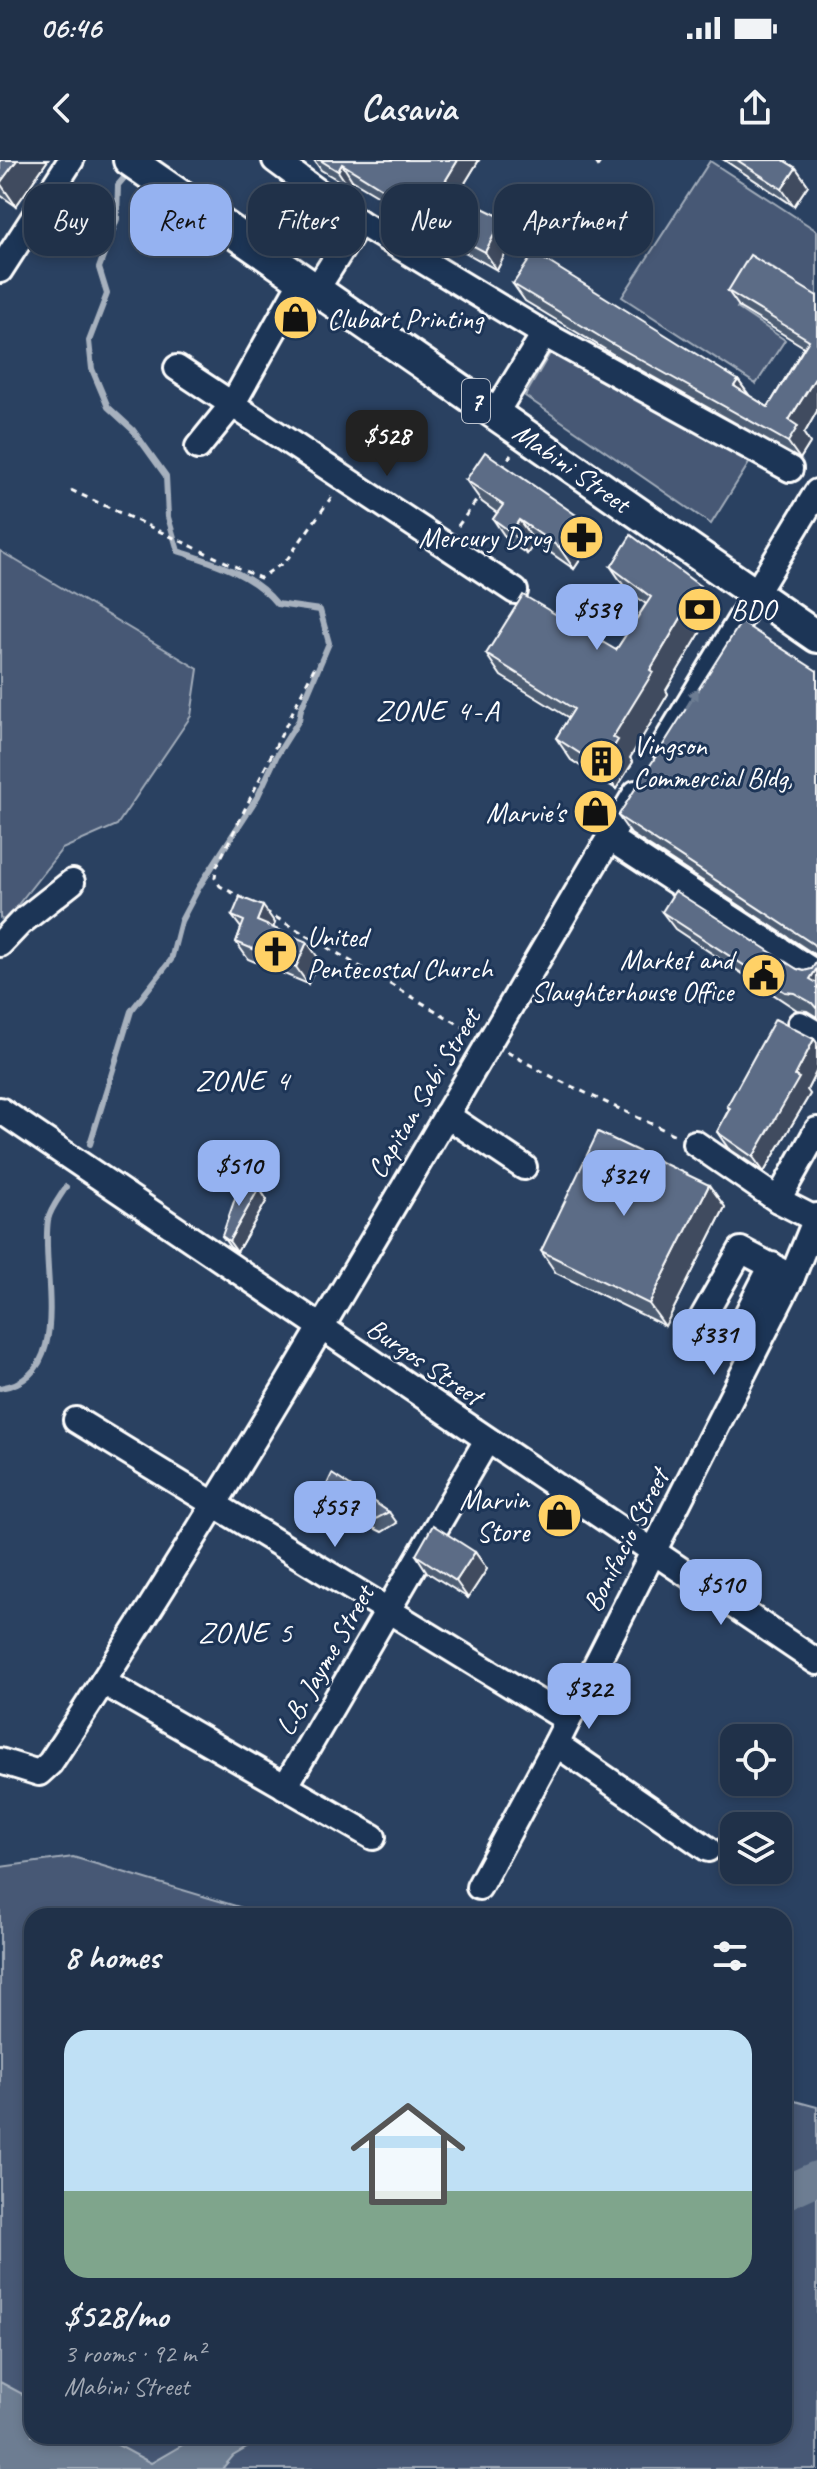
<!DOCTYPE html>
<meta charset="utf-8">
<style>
body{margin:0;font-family:Caveat,sans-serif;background:#2d3d53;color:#f1f3f6;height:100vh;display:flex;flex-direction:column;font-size:30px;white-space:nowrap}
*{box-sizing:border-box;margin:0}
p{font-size:26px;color:#a2a9b4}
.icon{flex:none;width:44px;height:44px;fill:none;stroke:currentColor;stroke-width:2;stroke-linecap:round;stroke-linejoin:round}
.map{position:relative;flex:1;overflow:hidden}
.panel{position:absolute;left:24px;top:1748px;width:768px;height:536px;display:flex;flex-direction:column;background:#203149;border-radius:24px;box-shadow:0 4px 12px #0003,0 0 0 2px #3d4c61}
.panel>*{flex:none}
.banner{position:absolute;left:24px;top:24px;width:770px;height:72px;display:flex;gap:16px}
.controls{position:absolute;left:720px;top:1564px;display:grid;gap:16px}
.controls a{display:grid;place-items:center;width:72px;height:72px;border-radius:16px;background:#203149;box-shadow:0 4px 12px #0003,0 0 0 2px #3d4c61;font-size:40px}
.price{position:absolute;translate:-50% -68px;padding:0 18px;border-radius:16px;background:#95b2f1;color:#111;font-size:26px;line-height:52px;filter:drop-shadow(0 2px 4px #0008)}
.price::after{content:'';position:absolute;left:50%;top:48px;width:24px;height:18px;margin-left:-12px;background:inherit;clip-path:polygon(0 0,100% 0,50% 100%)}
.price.selected{background:#222;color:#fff}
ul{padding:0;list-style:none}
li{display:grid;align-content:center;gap:16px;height:424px;padding:0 40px}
li span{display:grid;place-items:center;height:248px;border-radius:24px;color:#555}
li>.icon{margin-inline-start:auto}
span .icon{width:144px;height:144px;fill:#fffc;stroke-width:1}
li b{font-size:34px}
h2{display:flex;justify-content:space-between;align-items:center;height:96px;padding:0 40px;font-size:34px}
.tag{padding:0 28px;border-radius:24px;background:#203149;box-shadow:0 4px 12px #0003,0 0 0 2px #3d4c61;font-size:28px;line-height:72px}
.tag.selected{background:#95b2f1;color:#111}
.status{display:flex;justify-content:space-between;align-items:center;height:56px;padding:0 40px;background:#203149;direction:ltr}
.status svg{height:22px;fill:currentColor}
header{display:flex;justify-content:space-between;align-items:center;height:104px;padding:0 40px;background:#203149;font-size:36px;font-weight:700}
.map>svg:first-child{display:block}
.green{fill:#465975;stroke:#a2acba;stroke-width:2}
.water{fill:#6d7d92;stroke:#a7b1be;stroke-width:2}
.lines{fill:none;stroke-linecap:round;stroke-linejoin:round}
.stream{stroke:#a7b1be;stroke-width:6}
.river{stroke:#6d7d92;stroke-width:34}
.minor-casing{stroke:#fff;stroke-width:30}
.major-casing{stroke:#fff;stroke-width:36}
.path{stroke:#fff;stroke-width:3;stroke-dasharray:6 6;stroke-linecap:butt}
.minor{stroke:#1d3557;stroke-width:24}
.major{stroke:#1d3557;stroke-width:30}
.wall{fill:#4e5d73;stroke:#fff;stroke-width:2}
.shaded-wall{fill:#404c5e;stroke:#fff;stroke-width:2}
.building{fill:#5b6c86;stroke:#fff;stroke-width:2}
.oneway{fill:#6c7c92}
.labels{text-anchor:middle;stroke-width:6;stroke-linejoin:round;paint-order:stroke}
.shield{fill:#1d3557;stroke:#bbc2cd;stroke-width:2}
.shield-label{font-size:26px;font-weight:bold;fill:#fff}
.poi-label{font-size:28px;fill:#fff;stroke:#1d3557;text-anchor:start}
.street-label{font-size:28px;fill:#fff;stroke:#1d3557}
.neighbourhood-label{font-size:30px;letter-spacing:2px;fill:#fff;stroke:#1d3557}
</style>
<div class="status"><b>06:46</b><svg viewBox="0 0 49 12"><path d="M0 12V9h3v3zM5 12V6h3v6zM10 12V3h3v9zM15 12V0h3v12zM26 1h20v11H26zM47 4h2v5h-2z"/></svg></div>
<header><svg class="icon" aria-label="back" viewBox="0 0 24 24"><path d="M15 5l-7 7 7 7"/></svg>Casavia<svg class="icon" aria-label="share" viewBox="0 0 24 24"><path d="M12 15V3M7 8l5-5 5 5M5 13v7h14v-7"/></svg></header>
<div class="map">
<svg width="817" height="2309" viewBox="0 0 817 2309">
<rect width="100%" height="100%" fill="#2a4161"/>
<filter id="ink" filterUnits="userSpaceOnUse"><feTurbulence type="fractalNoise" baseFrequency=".0125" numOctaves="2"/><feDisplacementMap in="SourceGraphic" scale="16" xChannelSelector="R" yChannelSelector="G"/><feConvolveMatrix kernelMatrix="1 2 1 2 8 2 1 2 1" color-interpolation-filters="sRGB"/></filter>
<g filter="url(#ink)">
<!-- green -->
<g class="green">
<polygon points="710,1 817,71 817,137 766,104 737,148 785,180 756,224 622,137"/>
<polygon points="559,178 756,292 711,364 525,236"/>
<polygon points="0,391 198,509 191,556 117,665 62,689 5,761 0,758"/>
<polygon points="73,1697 269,1756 32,1756 32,2276 784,2276 784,1938 817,1947 817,2309 0,2309 0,1707"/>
</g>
<!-- water -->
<polygon class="water" points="0,2222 32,2239 32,2276 101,2276 151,2303 198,2276 267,2276 233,2296 222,2309 0,2309"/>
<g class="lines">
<!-- stream -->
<g class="stream">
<path d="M 90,984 L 131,851 L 171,800 L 181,761 L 199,727 L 258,636 L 277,595 L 299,560 L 301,549 L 329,483 L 320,450 L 277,444 C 252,413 214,403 178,391 L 168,357 L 166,316 L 133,270 L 108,247 L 92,209 L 89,181 L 107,134 L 99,108 L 117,59 L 118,25 L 129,12"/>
<path d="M 0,1228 C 76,1216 40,1111 48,1060 C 50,1049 60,1037 66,1027"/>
</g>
<!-- river -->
<polyline class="river" points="784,2033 817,2018"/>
<defs>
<g id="minor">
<polyline points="275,0 359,62 544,174 790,309"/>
<polyline points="0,110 71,0"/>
<polyline points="316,130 359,62"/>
<polyline points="177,208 515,431"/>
<polyline points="495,254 544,174"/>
<polyline points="198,287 232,245 302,120"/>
<polyline points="663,587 817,332"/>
<polyline points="609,678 817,814"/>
<polyline points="0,784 20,763 72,722"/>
<polyline points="800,864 817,874"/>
<polyline points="0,950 817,1502"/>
<polyline points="446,955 524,1007"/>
<polyline points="695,983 778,1040 815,1059"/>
<polyline points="778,1040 817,970"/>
<polyline points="772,1105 737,1174 727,1185 702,1172 700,1162 741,1090 792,1117"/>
<polyline points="76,1260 568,1560"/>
<polyline points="103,1522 373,1677"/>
<polyline points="556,1584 708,1689"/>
<path d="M 0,1601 L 39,1613 L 50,1603 C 258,1288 443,957 636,633"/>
<polyline points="285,1627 487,1280"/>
<polyline points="479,1727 556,1584 792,1117 817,1056"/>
</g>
<polyline id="major" points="129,0 817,477"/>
</defs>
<!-- minor casing -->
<use href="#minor" class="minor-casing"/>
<!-- major casing -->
<use href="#major" class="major-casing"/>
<!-- path -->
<g class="path">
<polyline points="501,308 511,295"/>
<polyline points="71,330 260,418 286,401 333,335"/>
<polyline points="458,366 479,337"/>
<polyline points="244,739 220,726 215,718 216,708 317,502"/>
<polyline points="265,751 472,872"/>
<polyline points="507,892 556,919 675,975"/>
</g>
<!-- minor -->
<use href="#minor" class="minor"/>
<!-- major -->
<use href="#major" class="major"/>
</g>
<!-- wall -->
<g class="wall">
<polygon points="0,0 48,0 16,46 0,35"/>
<polygon points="314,0 479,0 432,77 409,62 399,48 352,20 348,26 321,10"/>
<polygon points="724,0 783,0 796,8 808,25 794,46"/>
<polygon points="457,52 503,58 515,75 497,110 463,91 451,74 460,57"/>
<polygon points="513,124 738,220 750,236 768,247 804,187 740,148 728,131 817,136 817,251 804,274 810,283 800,299 621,199 525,141"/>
<polygon points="466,320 579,357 594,379 574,409 535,382 527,394 508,381 493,359 497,353 482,342"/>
<polygon points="611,407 715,448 666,530 668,534 630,598 633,602 616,629 571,600 556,578 569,558 501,516 486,494 616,490 646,444 626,429"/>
<polygon points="817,511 817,796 631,674 618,656"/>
<polygon points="662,752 797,809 804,811 812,809 817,801 817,857 807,851 797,850 675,769"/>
<polygon points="232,756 275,763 273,768 319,799 308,824 248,799 236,782 241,768"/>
<polygon points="814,879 817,883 817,910 807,930 810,934 764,1012 728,988 717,972 729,949 727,946"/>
<polygon points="709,1025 725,1047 665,1166 556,1113 541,1091"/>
<polygon points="259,1028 267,1040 237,1092 230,1087 222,1076"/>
<polygon points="322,1335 389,1352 397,1363 382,1372 330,1347"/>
<polygon points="475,1392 487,1409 468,1438 427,1412 416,1395"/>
</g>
<!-- shaded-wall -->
<g class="shaded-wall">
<polygon points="17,0 48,0 16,46 0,23"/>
<polygon points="458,0 479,0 432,77 421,61"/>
<polygon points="594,0 602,0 598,6"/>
<polygon points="342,4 352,20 348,26 338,11"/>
<polygon points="796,8 808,25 794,46 782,29"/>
<polygon points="503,58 515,75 497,110 485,92"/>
<polygon points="817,215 817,251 804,274 810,283 800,299 788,282 789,260"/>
<polygon points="738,220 750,237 734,226"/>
<polygon points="579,357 594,379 574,409 559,387"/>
<polygon points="519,360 535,382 527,394 511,372"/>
<polygon points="700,426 715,448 666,530 668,534 630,598 633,602 616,629 601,607 613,577 650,510"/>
<polygon points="263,746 275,763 269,778 257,761"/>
<polygon points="307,782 319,799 308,824 296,807"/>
<polygon points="817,808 817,828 810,819"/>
<polygon points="814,879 817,883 817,910 807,930 810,934 764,1012 753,997"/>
<polygon points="709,1025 725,1047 665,1166 649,1144"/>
<polygon points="259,1028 267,1040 237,1092 229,1081"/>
<polygon points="475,1392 487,1409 468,1438 456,1421"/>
</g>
<!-- building -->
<g class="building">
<polygon points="0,0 17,0 0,23"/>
<polygon points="320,0 458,0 421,61 398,47 402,41 342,4 338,11"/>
<polygon points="737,0 783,0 796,8 782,29"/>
<polygon points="464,39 503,58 485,92 451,74 462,54 457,52"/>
<polygon points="534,93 738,220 734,226 768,247 809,180 728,131 750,95 817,136 817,215 789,260 798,266 788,282 609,182 513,124"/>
<polygon points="485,292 579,357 559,387 519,360 511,372 493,359 503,345 466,320"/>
<polygon points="631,375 700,426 650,510 653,512 613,577 618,580 601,607 556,578 574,549 486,494 523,435 616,490 651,437 611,407"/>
<polygon points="741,462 817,511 817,789 813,784 618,656"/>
<polygon points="675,731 797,809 804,811 812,809 817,801 817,808 810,819 817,823 817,849 812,843 794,833 785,832 662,752"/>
<polygon points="240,737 263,746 257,761 307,782 296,807 236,782 244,761 232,756"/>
<polygon points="775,859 814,879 795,916 799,918 753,997 717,972 730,948 727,946"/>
<polygon points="598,972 709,1025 649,1144 541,1091"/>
<polygon points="241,1021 259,1028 229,1081 222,1076"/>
<polygon points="332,1314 389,1352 374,1360 322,1335"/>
<polygon points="433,1365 475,1392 456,1421 416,1395"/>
</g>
<!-- one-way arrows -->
<defs><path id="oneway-solid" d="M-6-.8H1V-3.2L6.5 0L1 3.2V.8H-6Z" transform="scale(2)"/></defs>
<use class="oneway" href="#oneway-solid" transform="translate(692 539) rotate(-59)"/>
</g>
<!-- icons -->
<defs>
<symbol id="shop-disc" viewBox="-11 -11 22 22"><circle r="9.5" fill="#ffd166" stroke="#1d3557"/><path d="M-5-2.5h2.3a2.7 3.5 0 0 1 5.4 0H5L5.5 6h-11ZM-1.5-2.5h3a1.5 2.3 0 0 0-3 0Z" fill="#111"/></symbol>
<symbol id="pharmacy-disc" viewBox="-11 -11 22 22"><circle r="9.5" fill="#ffd166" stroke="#1d3557"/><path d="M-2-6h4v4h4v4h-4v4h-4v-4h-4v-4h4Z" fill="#111"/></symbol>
<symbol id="bank-disc" viewBox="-11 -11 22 22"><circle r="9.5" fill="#ffd166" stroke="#1d3557"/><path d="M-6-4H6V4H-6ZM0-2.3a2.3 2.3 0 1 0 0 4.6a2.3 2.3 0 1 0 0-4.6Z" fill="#111"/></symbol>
<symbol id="building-disc" viewBox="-11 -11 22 22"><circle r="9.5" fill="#ffd166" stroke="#1d3557"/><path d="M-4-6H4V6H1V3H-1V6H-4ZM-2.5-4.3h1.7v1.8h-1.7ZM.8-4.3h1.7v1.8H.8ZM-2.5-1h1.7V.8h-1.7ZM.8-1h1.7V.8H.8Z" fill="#111"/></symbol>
<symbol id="church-disc" viewBox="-11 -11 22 22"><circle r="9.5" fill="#ffd166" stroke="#1d3557"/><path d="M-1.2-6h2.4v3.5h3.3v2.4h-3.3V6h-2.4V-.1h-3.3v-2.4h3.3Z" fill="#111"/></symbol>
<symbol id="civic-disc" viewBox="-11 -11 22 22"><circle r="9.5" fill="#ffd166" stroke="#1d3557"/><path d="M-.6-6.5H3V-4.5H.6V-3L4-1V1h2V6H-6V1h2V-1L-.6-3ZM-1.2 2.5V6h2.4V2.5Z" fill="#111"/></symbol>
</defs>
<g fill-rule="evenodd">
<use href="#shop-disc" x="270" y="132" width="51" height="51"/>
<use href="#pharmacy-disc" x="556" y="352" width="51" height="51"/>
<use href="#bank-disc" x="674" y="424" width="51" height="51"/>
<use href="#building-disc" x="576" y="576" width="51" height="51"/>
<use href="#shop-disc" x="570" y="626" width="51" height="51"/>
<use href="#church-disc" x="250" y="766" width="51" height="51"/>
<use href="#civic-disc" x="738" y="790" width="51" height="51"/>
<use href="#shop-disc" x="534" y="1330" width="51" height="51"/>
</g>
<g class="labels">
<!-- shield labels -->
<rect class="shield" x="462" y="219" width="28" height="44" rx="6"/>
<g class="shield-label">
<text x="476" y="250">7</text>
</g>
<!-- poi labels -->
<g class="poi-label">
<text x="327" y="168">Clubart Printing</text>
<text x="551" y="387" text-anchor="end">Mercury Drug</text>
<text x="731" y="459">BDO</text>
<text x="633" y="595">Vingson<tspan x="633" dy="32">Commercial Bldg,</tspan></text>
<text x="565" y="662" text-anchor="end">Marvie's</text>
<text x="307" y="786">United<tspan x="307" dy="32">Pentecostal Church</tspan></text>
<text x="733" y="809" text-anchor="end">Market and<tspan x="733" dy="32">Slaughterhouse Office</tspan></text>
<text x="529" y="1349" text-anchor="end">Marvin<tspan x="529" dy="32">Store</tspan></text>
</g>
<!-- street labels -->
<g class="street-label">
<text transform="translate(572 307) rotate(35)" y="10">Mabini Street</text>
<text transform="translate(423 933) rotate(-59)" y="10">Capitan Sabi Street</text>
<text transform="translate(425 1201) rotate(34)" y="10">Burgos Street</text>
<text transform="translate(625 1380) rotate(-63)" y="10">Bonifacio Street</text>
<text transform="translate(324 1500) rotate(-60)" y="10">L.B. Jayme Street</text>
</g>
<!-- neighbourhood labels -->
<g class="neighbourhood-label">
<text x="438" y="560">ZONE 4-A</text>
<text x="243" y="930">ZONE 4</text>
<text x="246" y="1482">ZONE 5</text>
</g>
</g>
</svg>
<div class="controls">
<a><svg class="icon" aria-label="locate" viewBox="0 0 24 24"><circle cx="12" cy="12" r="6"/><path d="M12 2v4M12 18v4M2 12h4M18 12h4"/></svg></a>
<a><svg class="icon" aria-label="layers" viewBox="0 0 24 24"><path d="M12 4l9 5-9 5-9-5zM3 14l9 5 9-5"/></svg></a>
</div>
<b class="price selected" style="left:387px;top:318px">$528</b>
<b class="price" style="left:597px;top:492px">$539</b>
<b class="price" style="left:239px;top:1048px">$510</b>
<b class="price" style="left:624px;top:1058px">$324</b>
<b class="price" style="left:714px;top:1217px">$331</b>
<b class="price" style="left:335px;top:1389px">$557</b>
<b class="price" style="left:721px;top:1467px">$510</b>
<b class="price" style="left:589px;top:1571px">$322</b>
<div class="banner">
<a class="tag">Buy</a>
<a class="tag selected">Rent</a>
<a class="tag">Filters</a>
<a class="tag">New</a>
<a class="tag">Apartment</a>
</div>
<section class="panel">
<h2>8 homes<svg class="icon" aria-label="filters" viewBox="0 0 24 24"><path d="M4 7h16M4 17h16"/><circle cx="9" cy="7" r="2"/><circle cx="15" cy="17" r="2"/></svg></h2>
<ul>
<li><span style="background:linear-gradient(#bfe0f5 65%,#7fa58c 0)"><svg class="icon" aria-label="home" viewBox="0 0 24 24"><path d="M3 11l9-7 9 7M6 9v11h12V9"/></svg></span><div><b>$528/mo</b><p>3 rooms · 92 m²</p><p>Mabini Street</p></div></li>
</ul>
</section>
</div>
